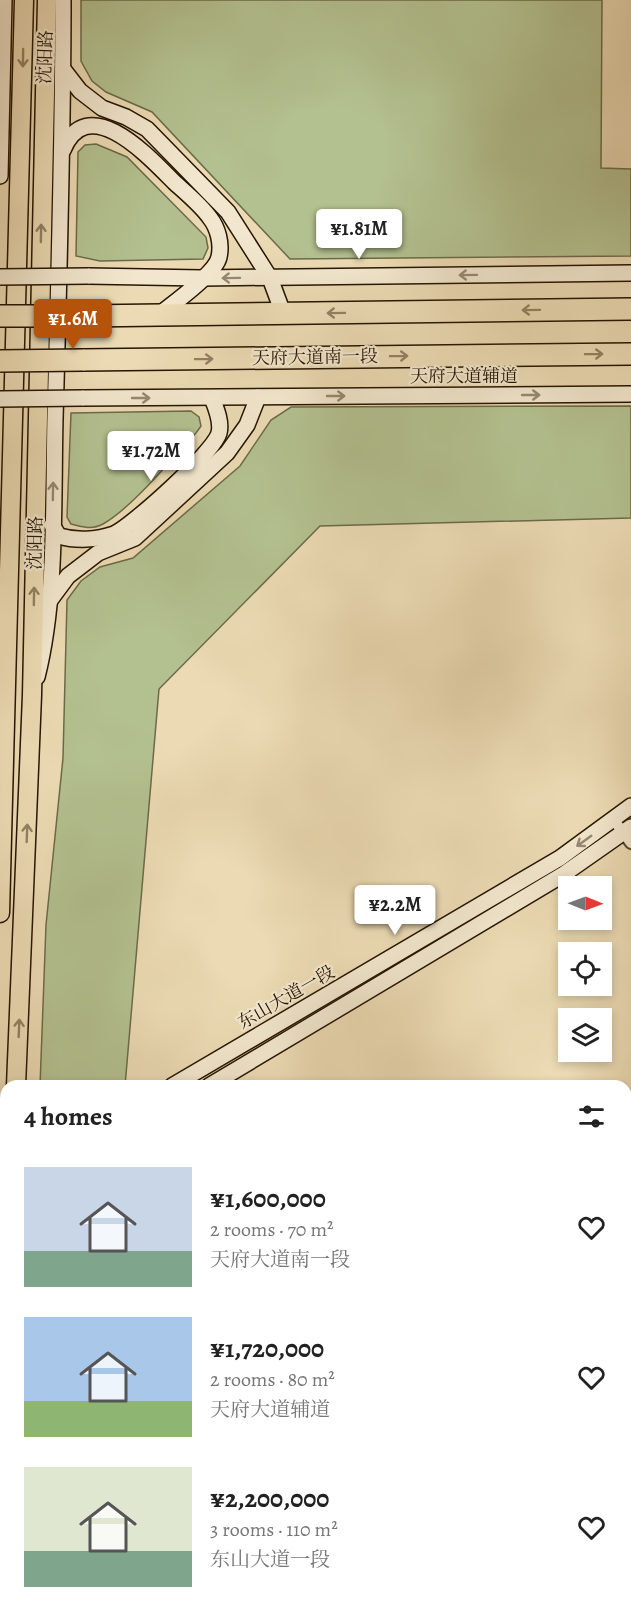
<!DOCTYPE html>
<meta charset="utf-8">
<style>
body{margin:0;font-family:Alegreya,"Noto Serif SC",serif;background:#f6f6f6;color:#222;height:100vh;display:flex;flex-direction:column;font-size:22px;white-space:nowrap}
*{box-sizing:border-box;margin:0}
p{font-size:20px;color:#767676}
.icon{flex:none;width:33px;height:33px;fill:none;stroke:currentColor;stroke-width:2;stroke-linecap:round;stroke-linejoin:round}
.map{position:relative;flex:1;overflow:hidden}
.side{position:absolute;left:0px;top:1080px;width:632px;height:534px;display:flex;flex-direction:column;background:#fff;border-radius:18px 18px 0 0;box-shadow:0 3px 9px #0003}
.side>*{flex:none}
.needle{width:39px;rotate:91deg}
.controls{position:absolute;left:558px;top:876px;display:grid;gap:12px}
.controls a{display:grid;place-items:center;width:54px;height:54px;border-radius:0px;background:#fff;box-shadow:0 3px 9px #0003;font-size:30px}
.price{position:absolute;translate:-50% -51px;padding:0 14px;border-radius:6px;background:#fff;color:#222;font-size:20px;line-height:39px;filter:drop-shadow(0 2px 3px #0008)}
.price::after{content:'';position:absolute;left:50%;top:36px;width:18px;height:14px;margin-left:-9px;background:inherit;clip-path:polygon(0 0,100% 0,50% 100%)}
.price.selected{background:#b45309;color:#fff}
ul{padding:0;list-style:none}
li{display:flex;align-items:center;gap:18px;height:150px;padding:0 24px}
li span{display:grid;place-items:center;flex:none;width:168px;height:120px;border-radius:0px;color:#555}
li>.icon{margin-inline-start:auto}
span .icon{width:72px;height:72px;fill:#fffc;stroke-width:1}
li b{font-size:26px}
h2{display:flex;justify-content:space-between;align-items:center;height:72px;padding:0 24px;font-size:26px}
.map>svg:first-child{display:block}
.green{fill:#b3c08f;stroke:#6c6a48;stroke-width:1.5}
.lines{fill:none;stroke-linecap:round;stroke-linejoin:round}
.street-casing{stroke:#57462d;stroke-width:14}
.secondary-casing{stroke:#261500;stroke-width:18}
.primary-casing{stroke:#261500;stroke-width:21}
.highway-casing{stroke:#261500;stroke-width:24}
.street{stroke:#f2e7ce;stroke-width:10}
.secondary{stroke:#f2e7ce;stroke-width:15}
.primary{stroke:#ebdab3;stroke-width:18}
.highway{stroke:#ebdab3;stroke-width:21}
.secondary-bridge-casing{stroke:#261500;stroke-width:18;stroke-linecap:butt}
.highway-bridge-casing{stroke:#261500;stroke-width:24;stroke-linecap:butt}
.secondary-bridge{stroke:#f2e7ce;stroke-width:15}
.highway-bridge{stroke:#ebdab3;stroke-width:21}
.oneway{stroke:#928162}
.oneway2{stroke:#968871}
.labels{text-anchor:middle;stroke-width:4.5;stroke-linejoin:round;paint-order:stroke}
.street-label{font-size:18px;fill:#261500;stroke:#f2e7ce}
</style>
<div class="map">
<svg width="631" height="1614" viewBox="0 0 631 1614">
<rect width="100%" height="100%" fill="#ebdab3"/>
<filter id="stains"><feTurbulence type="fractalNoise" baseFrequency=".00333" numOctaves="4"/><feColorMatrix values="0 0 0 0 .2 0 0 0 0 .09 0 0 0 0 .02 0 0 0 .5 -.17"/></filter>
<radialGradient id="worn" r=".72"><stop offset=".6" stop-color="#630" stop-opacity="0"/><stop offset="1" stop-color="#630" stop-opacity=".3"/></radialGradient>
<!-- green -->
<g class="green">
<polygon points="81,0 602,0 601,168 631,169 631,256 290,259 152,112 106,92 92,81 81,61"/>
<polygon points="96,144 127,157 206,237 208,248 203,259 100,261 76,256 78,152 85,145"/>
<polygon points="631,406 631,518 320,526 159,689 125,1086 40,1086 46,925 63,758 67,600 81,581 100,567 133,558 240,466 271,420 291,407"/>
<path d="M 191,411 L 199,417 L 201,426 L 196,433 C 171,459 133,507 103,524 C 92,530 82,527 71,524 L 67,517 L 71,413 Z"/>
<polygon points="28,1608 139,1608 138,1614 25,1614"/>
</g>
<g class="lines">
<defs>
<g id="street">
<polyline points="613,819 631,843"/>
<polyline points="626,1404 631,1400"/>
</g>
<g id="secondary">
<polyline points="63,69 80,91 102,108 126,117 147,129 228,212 270,278 283,313"/>
<path d="M 63,150 C 88,90 149,157 174,182 C 186,193 201,205 210,218 C 218,228 222,244 219,257 C 216,273 174,303 160,314"/>
<polyline points="0,176 4,0"/>
<polyline points="88,276 202,278 631,273"/>
<polyline points="82,398 631,394"/>
<path d="M 52,525 L 59,536 C 76,541 97,540 114,534 C 132,526 214,452 219,433 C 222,422 216,408 212,398"/>
<polyline points="48,603 68,576 98,553 135,538 227,453 247,425 258,397"/>
<path d="M 37,677 C 57,598 53,501 55,419 C 59,279 63,140 63,0"/>
<polyline points="172,1086 560,858 631,806"/>
<polyline points="209,1086 564,874 631,827"/>
<polyline points="0,1191 6,1186"/>
</g>
<g id="primary">
<polyline points="0,913 24,0"/>
<polyline points="16,1086 32,695 47,0"/>
<polyline points="0,1614 6,1430"/>
</g>
<g id="highway">
<polyline points="85,316 631,309"/>
<polyline points="83,360 631,354"/>
</g>
</defs>
<!-- street casing -->
<use href="#street" class="street-casing"/>
<!-- secondary casing -->
<use href="#secondary" class="secondary-casing"/>
<!-- primary casing -->
<use href="#primary" class="primary-casing"/>
<!-- highway casing -->
<use href="#highway" class="highway-casing"/>
<!-- street -->
<use href="#street" class="street"/>
<!-- secondary -->
<use href="#secondary" class="secondary"/>
<!-- primary -->
<use href="#primary" class="primary"/>
<!-- highway -->
<use href="#highway" class="highway"/>
<defs>
<g id="secondary-bridge">
<polyline points="0,277 88,276"/>
<polyline points="0,399 82,398"/>
</g>
<g id="highway-bridge">
<polyline points="0,316 85,316"/>
<polyline points="0,361 83,360"/>
</g>
</defs>
<!-- secondary-bridge casing -->
<use href="#secondary-bridge" class="secondary-bridge-casing"/>
<!-- highway-bridge casing -->
<use href="#highway-bridge" class="highway-bridge-casing"/>
<!-- secondary-bridge -->
<use href="#secondary-bridge" class="secondary-bridge"/>
<!-- highway-bridge -->
<use href="#highway-bridge" class="highway-bridge"/>
</g>
<!-- one-way arrows -->
<defs><path id="oneway-shaft" d="M-6 0H5M1.5-3L5.5 0L1.5 3" fill="none" stroke-width="1.6" stroke-linecap="round" stroke-linejoin="round" transform="scale(1.5)"/></defs>
<g class="oneway">
<use href="#oneway-shaft" transform="translate(23 58) rotate(91)"/>
<use href="#oneway-shaft" transform="translate(41 233) rotate(-89)"/>
<use href="#oneway-shaft" transform="translate(531 310) rotate(179)"/>
<use href="#oneway-shaft" transform="translate(336 313) rotate(179)"/>
<use href="#oneway-shaft" transform="translate(594 354) rotate(-1)"/>
<use href="#oneway-shaft" transform="translate(399 356) rotate(-1)"/>
<use href="#oneway-shaft" transform="translate(204 359) rotate(-1)"/>
<use href="#oneway-shaft" transform="translate(34 596) rotate(-89)"/>
<use href="#oneway-shaft" transform="translate(27 833) rotate(-88)"/>
<use href="#oneway-shaft" transform="translate(19 1028) rotate(-88)"/>
</g>
<g class="oneway2">
<use href="#oneway-shaft" transform="translate(468 275) rotate(179)"/>
<use href="#oneway-shaft" transform="translate(231 278) rotate(179)"/>
<use href="#oneway-shaft" transform="translate(531 395)"/>
<use href="#oneway-shaft" transform="translate(336 396)"/>
<use href="#oneway-shaft" transform="translate(141 398)"/>
<use href="#oneway-shaft" transform="translate(53 491) rotate(-89)"/>
<use href="#oneway-shaft" transform="translate(584 841) rotate(144)"/>
</g>
<g class="labels">
<!-- street labels -->
<g class="street-label">
<text transform="translate(45 57) rotate(-88)" y="6">沈阳路</text>
<text transform="translate(315 357) rotate(-1)" y="6">天府大道南一段</text>
<text x="464" y="382">天府大道辅道</text>
<text transform="translate(35 543) rotate(-89)" y="6">沈阳路</text>
<text transform="translate(286 997) rotate(-30)" y="6">东山大道一段</text>
</g>
</g>
<rect width="100%" height="100%" filter="url(#stains)"/>
<rect width="100%" height="100%" fill="url(#worn)"/>
</svg>
<div class="controls">
<a><svg class="needle" viewBox="-14 -14 28 28"><path d="M0-13l5 13h-10z" fill="#e53935"/><path d="M0 13l5-13h-10z" fill="#767676"/></svg></a>
<a><svg class="icon" aria-label="locate" viewBox="0 0 24 24"><circle cx="12" cy="12" r="6"/><path d="M12 2v4M12 18v4M2 12h4M18 12h4"/></svg></a>
<a><svg class="icon" aria-label="layers" viewBox="0 0 24 24"><path d="M12 4l9 5-9 5-9-5zM3 14l9 5 9-5"/></svg></a>
</div>
<b class="price" style="left:359px;top:260px">¥1.81M</b>
<b class="price selected" style="left:73px;top:350px">¥1.6M</b>
<b class="price" style="left:151px;top:482px">¥1.72M</b>
<b class="price" style="left:395px;top:936px">¥2.2M</b>
<section class="side">
<h2>4 homes<svg class="icon" aria-label="filters" viewBox="0 0 24 24"><path d="M4 7h16M4 17h16"/><circle cx="9" cy="7" r="2"/><circle cx="15" cy="17" r="2"/></svg></h2>
<ul>
<li><span style="background:linear-gradient(#c9d6e8 70%,#7fa58c 0)"><svg class="icon" aria-label="home" viewBox="0 0 24 24"><path d="M3 11l9-7 9 7M6 9v11h12V9"/></svg></span><div><b>¥1,600,000</b><p>2 rooms · 70 m²</p><p>天府大道南一段</p></div><svg class="icon" aria-label="heart" viewBox="0 0 24 24"><path d="M12 20l-8-8c-3-5 5-10 8-4 3-6 11-1 8 4z"/></svg></li>
<li><span style="background:linear-gradient(#a9c7e8 70%,#8fb573 0)"><svg class="icon" aria-label="home" viewBox="0 0 24 24"><path d="M3 11l9-7 9 7M6 9v11h12V9"/></svg></span><div><b>¥1,720,000</b><p>2 rooms · 80 m²</p><p>天府大道辅道</p></div><svg class="icon" aria-label="heart" viewBox="0 0 24 24"><path d="M12 20l-8-8c-3-5 5-10 8-4 3-6 11-1 8 4z"/></svg></li>
<li><span style="background:linear-gradient(#dfe7d0 70%,#7fa58c 0)"><svg class="icon" aria-label="home" viewBox="0 0 24 24"><path d="M3 11l9-7 9 7M6 9v11h12V9"/></svg></span><div><b>¥2,200,000</b><p>3 rooms · 110 m²</p><p>东山大道一段</p></div><svg class="icon" aria-label="heart" viewBox="0 0 24 24"><path d="M12 20l-8-8c-3-5 5-10 8-4 3-6 11-1 8 4z"/></svg></li>
</ul>
</section>
</div>
